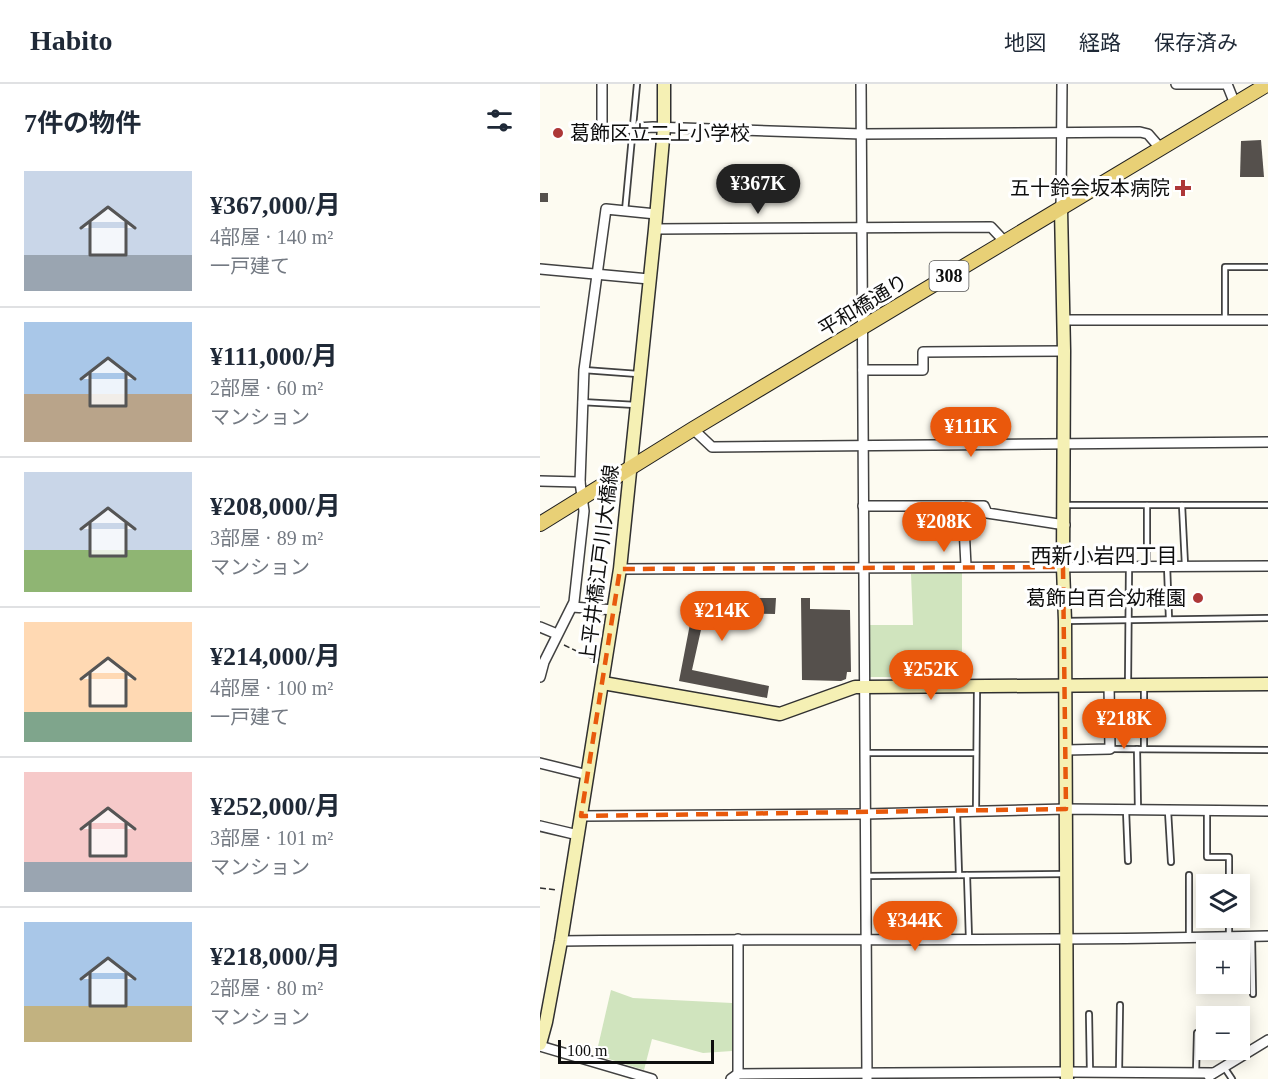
<!DOCTYPE html>
<html lang="ja">
<meta charset="utf-8">
<style>
body{margin:0;font-family:"Times New Roman","Noto Sans JP",serif;background:#f6f6f7;color:#1f2937;height:100vh;display:flex;flex-direction:column;font-size:22px;white-space:nowrap}
*{box-sizing:border-box;margin:0}
p{font-size:20px;color:#747a83}
.icon{flex:none;width:33px;height:33px;fill:none;stroke:currentColor;stroke-width:2;stroke-linecap:round;stroke-linejoin:round}
.map{position:relative;flex:1;overflow:hidden}
.side{display:flex;flex-direction:column;background:#fff;width:540px}
.side>*{flex:none}
.fabs{position:absolute;left:656px;top:790px;display:grid;gap:12px}
.fabs a{display:grid;place-items:center;width:54px;height:54px;border-radius:0px;background:#fff;box-shadow:0 3px 15px #0003;font-size:30px}
.scale{position:absolute;left:18px;bottom:15px;width:156px;box-sizing:border-box;padding-left:6px;border:3px solid #0e0e0e;border-top:0;font-size:16px;line-height:21px;white-space:nowrap;color:#0e0e0e;-webkit-text-stroke:4px #fff;paint-order:stroke}
.price{position:absolute;translate:-50% -51px;padding:0 14px;border-radius:21px;background:#ea580c;color:#fff;font-size:20px;line-height:39px;filter:drop-shadow(0 2px 3px #0008)}
.price::after{content:'';position:absolute;left:50%;top:36px;width:18px;height:14px;margin-left:-9px;background:inherit;clip-path:polygon(0 0,100% 0,50% 100%)}
.price.active{background:#222;color:#fff}
ul{padding:0;list-style:none}
li{display:flex;align-items:center;gap:18px;height:150px;padding:0 24px}
li+li{border-top:2px solid #e0e1e3}
li span{display:grid;place-items:center;flex:none;width:168px;height:120px;border-radius:0px;color:#555}
li>.icon{margin-inline-start:auto}
span .icon{width:72px;height:72px;fill:#fffc;stroke-width:1}
li b{font-size:26px}
h2{display:flex;justify-content:space-between;align-items:center;height:72px;padding:0 24px;font-size:26px}
header{display:flex;align-items:center;gap:36px;box-sizing:border-box;height:84px;padding:0 30px;background:#fff;border-bottom:2px solid #e0e1e3}
header strong{font-size:28px}
nav{display:flex;gap:33px;margin-inline-start:auto;font-size:21px}
main{display:flex;flex:1;min-height:0}
.map>svg:first-child{display:block}
.green{fill:#d0e4be}
.building{fill:#55504c}
.lines{fill:none;stroke-linecap:round;stroke-linejoin:round}
.lane-casing{stroke:#414141;stroke-width:8}
.street-casing{stroke:#414141;stroke-width:12}
.secondary-casing{stroke:#303030;stroke-width:15}
.primary-casing{stroke:#1f1f1f;stroke-width:16}
.path{stroke:#303030;stroke-width:1.5;stroke-dasharray:6 3;stroke-linecap:butt}
.lane{stroke:#fff;stroke-width:4.5}
.street{stroke:#fff;stroke-width:9}
.secondary{stroke:#f5f0b4;stroke-width:12}
.primary{stroke:#e8d076;stroke-width:14}
.marked{fill:none;stroke:#e8590c;stroke-width:4.5;stroke-dasharray:12 8;stroke-linejoin:round}
.poi-dot{fill:#ad3738;stroke:#fff;stroke-width:2}
.labels{text-anchor:middle;stroke-width:6;stroke-linejoin:round;paint-order:stroke}
.shield{fill:#fff;stroke:#565656;stroke-width:1.5}
.shield-label{font-size:18px;font-weight:bold;fill:#0e0e0e}
.poi-label{font-size:20px;fill:#0e0e0e;stroke:#fff;text-anchor:end}
.street-label{font-size:20px;fill:#0e0e0e;stroke:#fff}
.neighbourhood-label{font-size:21px;fill:#0e0e0e;stroke:#fff}
</style>
<header>
<strong>Habito</strong>
<nav><a>地図</a><a>経路</a><a>保存済み</a></nav>
</header>
<main>
<section class="side">
<h2>7件の物件<svg class="icon" aria-label="filters" viewBox="0 0 24 24"><path d="M4 7h16M4 17h16"/><circle cx="9" cy="7" r="2"/><circle cx="15" cy="17" r="2"/></svg></h2>
<ul>
<li><span style="background:linear-gradient(#c9d6e8 70%,#9aa5b1 0)"><svg class="icon" aria-label="home" viewBox="0 0 24 24"><path d="M3 11l9-7 9 7M6 9v11h12V9"/></svg></span><div><b>¥367,000/月</b><p>4部屋 · 140 m²</p><p>一戸建て</p></div></li>
<li><span style="background:linear-gradient(#a9c7e8 60%,#b9a48a 0)"><svg class="icon" aria-label="home" viewBox="0 0 24 24"><path d="M3 11l9-7 9 7M6 9v11h12V9"/></svg></span><div><b>¥111,000/月</b><p>2部屋 · 60 m²</p><p>マンション</p></div></li>
<li><span style="background:linear-gradient(#c9d6e8 65%,#8fb573 0)"><svg class="icon" aria-label="home" viewBox="0 0 24 24"><path d="M3 11l9-7 9 7M6 9v11h12V9"/></svg></span><div><b>¥208,000/月</b><p>3部屋 · 89 m²</p><p>マンション</p></div></li>
<li><span style="background:linear-gradient(#ffd9b3 75%,#7fa58c 0)"><svg class="icon" aria-label="home" viewBox="0 0 24 24"><path d="M3 11l9-7 9 7M6 9v11h12V9"/></svg></span><div><b>¥214,000/月</b><p>4部屋 · 100 m²</p><p>一戸建て</p></div></li>
<li><span style="background:linear-gradient(#f6c9c9 75%,#9aa5b1 0)"><svg class="icon" aria-label="home" viewBox="0 0 24 24"><path d="M3 11l9-7 9 7M6 9v11h12V9"/></svg></span><div><b>¥252,000/月</b><p>3部屋 · 101 m²</p><p>マンション</p></div></li>
<li><span style="background:linear-gradient(#a9c7e8 70%,#c2b280 0)"><svg class="icon" aria-label="home" viewBox="0 0 24 24"><path d="M3 11l9-7 9 7M6 9v11h12V9"/></svg></span><div><b>¥218,000/月</b><p>2部屋 · 80 m²</p><p>マンション</p></div></li>
</ul>
</section>
<div class="map">
<svg width="728" height="995" viewBox="0 0 728 995">
<rect width="100%" height="100%" fill="#fdfbf1"/>
<!-- green -->
<g class="green">
<polygon points="422,489 422,593 326,593 325,541 373,541 371,490"/>
<polygon points="71,906 93,914 192,919 192,967 163,969 112,955 104,986 56,971"/>
</g>
<!-- building -->
<g class="building">
<polygon points="721,56 724,93 700,93 701,57"/>
<rect x="0" y="109" width="8" height="9"/>
<polygon points="155,514 236,514 235,530 165,528 152,586 229,602 227,614 139,597"/>
<polygon points="261,514 270,514 270,525 310,526 311,588 307,588 306,595 301,597 262,596"/>
</g>
<g class="lines">
<defs>
<g id="lane">
<polyline points="85,127 97,0"/>
<polyline points="685,236 685,183 728,183"/>
<polyline points="44,286 98,290"/>
<polyline points="41,318 96,321"/>
<polyline points="525,421 728,421"/>
<polyline points="607,421 607,481"/>
<polyline points="642,421 645,481"/>
<polyline points="627,481 629,535"/>
<polyline points="525,537 728,534"/>
<polyline points="588,601 589,483"/>
<polyline points="604,602 604,665"/>
<polyline points="570,665 728,666"/>
<polyline points="597,665 598,726"/>
<polyline points="324,669 436,669"/>
<polyline points="586,726 588,777"/>
<polyline points="436,727 437,604"/>
<polyline points="628,727 631,778"/>
<polyline points="667,727 667,773 689,773 689,801"/>
<polyline points="417,728 419,791"/>
<polyline points="427,791 429,855"/>
<polyline points="326,792 524,790"/>
<polyline points="689,834 689,853"/>
<polyline points="712,853 713,910"/>
<polyline points="649,854 649,791"/>
<polyline points="549,930 550,988"/>
<polyline points="684,983 692,995"/>
<polyline points="579,988 580,921"/>
<polyline points="656,989 657,949"/>
</g>
<g id="street">
<polyline points="62,0 62,46 113,43 322,50 600,48 608,50 621,65"/>
<polyline points="321,0 327,995"/>
<polyline points="636,0 687,0 695,20"/>
<polyline points="521,125 522,0"/>
<polyline points="115,145 451,143 466,159"/>
<polyline points="0,185 109,195"/>
<polyline points="524,236 728,236"/>
<polyline points="323,286 383,286 383,268 524,267"/>
<polyline points="153,345 172,363 728,358"/>
<polyline points="0,397 40,398"/>
<polyline points="323,422 444,422 447,429 525,441"/>
<polyline points="423,422 426,482"/>
<polyline points="80,485 728,482"/>
<polyline points="32,523 75,526"/>
<polyline points="0,543 17,550"/>
<polyline points="0,593 4,578 34,518 44,427 40,398 44,286 66,125 116,130"/>
<polyline points="526,666 570,665 569,601"/>
<polyline points="0,679 48,691"/>
<polyline points="41,732 325,730 526,725 728,727"/>
<polyline points="0,742 38,751"/>
<polyline points="198,855 198,990"/>
<path d="M 21,857 C 257,854 492,858 728,852"/>
<polyline points="0,962 112,995"/>
<polyline points="669,992 728,956"/>
<polyline points="191,995 198,990 527,988 673,989"/>
</g>
<g id="secondary">
<polyline points="521,125 524,267 523,483 525,537 527,995"/>
<polyline points="63,599 240,630 315,603 325,603 728,600"/>
<polyline points="0,960 6,938 21,857 80,485 115,145 124,44 124,0"/>
</g>
<polyline id="primary" points="0,440 153,345 728,0"/>
</defs>
<!-- lane casing -->
<use href="#lane" class="lane-casing"/>
<!-- street casing -->
<use href="#street" class="street-casing"/>
<!-- secondary casing -->
<use href="#secondary" class="secondary-casing"/>
<!-- primary casing -->
<use href="#primary" class="primary-casing"/>
<!-- path -->
<g class="path">
<polyline points="24,561 55,576"/>
<polyline points="0,804 16,806"/>
</g>
<!-- lane -->
<use href="#lane" class="lane"/>
<!-- street -->
<use href="#street" class="street"/>
<!-- secondary -->
<use href="#secondary" class="secondary"/>
<!-- primary -->
<use href="#primary" class="primary"/>
</g>
<!-- marked area -->
<path class="marked" d="M 523,483 L 526,725 L 41,732 L 80,485 Z"/>
<!-- markers -->
<g class="poi-dot">
<circle cx="18" cy="49" r="6"/>
<path d="M640 95h6v6h6v6h-6v6h-6v-6h-6v-6h6z"/>
<circle cx="658" cy="514" r="6"/>
</g>
<g class="labels">
<!-- shield labels -->
<rect class="shield" x="389.5" y="177" width="39" height="30" rx="4.5"/>
<g class="shield-label">
<text x="409" y="198">308</text>
</g>
<!-- poi labels -->
<g class="poi-label">
<text x="30" y="56" text-anchor="start">葛飾区立二上小学校</text>
<text x="630" y="111">五十鈴会坂本病院</text>
<text x="646" y="521">葛飾白百合幼稚園</text>
</g>
<!-- street labels -->
<g class="street-label">
<text transform="translate(323 221) rotate(-31)" y="7">平和橋通り</text>
<text transform="translate(59 480) rotate(-83)" y="7">上平井橋江戸川大橋線</text>
</g>
<!-- neighbourhood labels -->
<g class="neighbourhood-label">
<text x="564" y="479">西新小岩四丁目</text>
</g>
</g>
</svg>
<div class="fabs">
<a><svg class="icon" aria-label="layers" viewBox="0 0 24 24"><path d="M12 4l9 5-9 5-9-5zM3 14l9 5 9-5"/></svg></a>
<a>+</a>
<a>−</a>
</div>
<div class="scale">100 m</div>
<b class="price active" style="left:218px;top:131px">¥367K</b>
<b class="price" style="left:431px;top:374px">¥111K</b>
<b class="price" style="left:404px;top:469px">¥208K</b>
<b class="price" style="left:182px;top:558px">¥214K</b>
<b class="price" style="left:391px;top:617px">¥252K</b>
<b class="price" style="left:584px;top:666px">¥218K</b>
<b class="price" style="left:375px;top:868px">¥344K</b>
</div>
</main>
